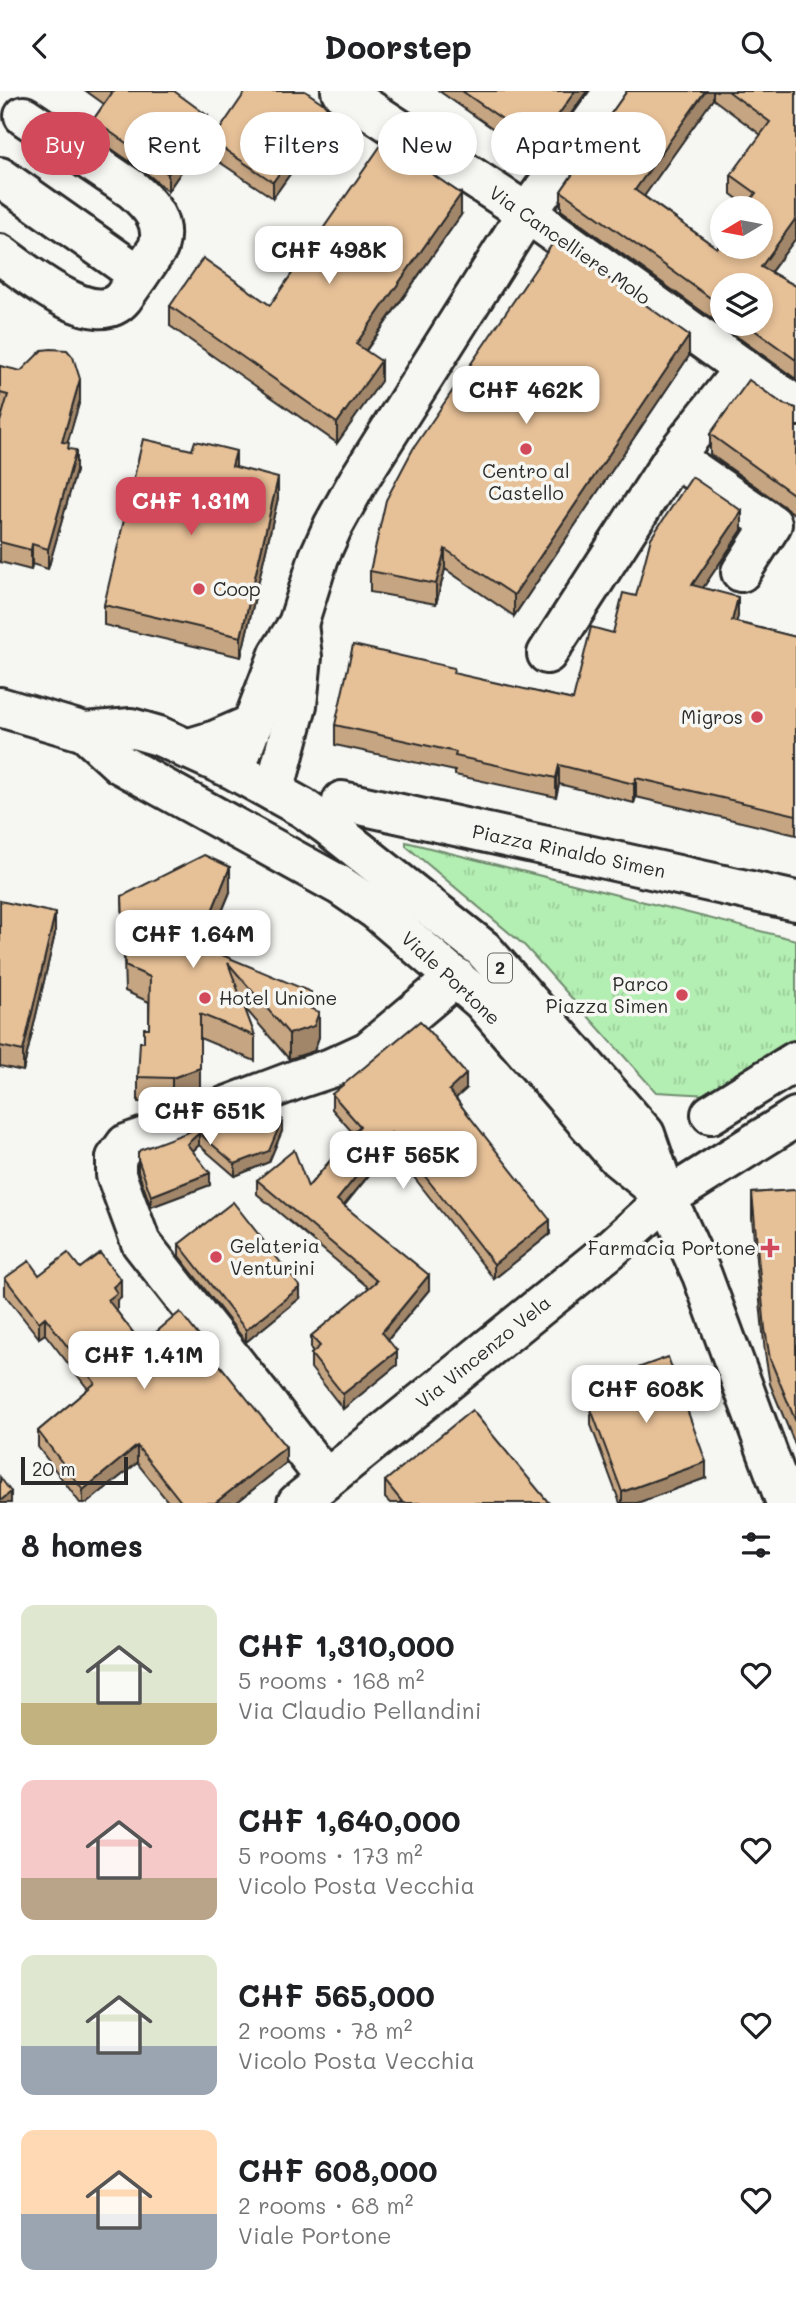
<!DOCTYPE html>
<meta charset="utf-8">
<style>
body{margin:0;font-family:Mali,sans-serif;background:#f2f2f2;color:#202124;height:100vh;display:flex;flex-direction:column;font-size:26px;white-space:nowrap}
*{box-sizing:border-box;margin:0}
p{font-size:23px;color:#757577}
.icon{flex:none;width:38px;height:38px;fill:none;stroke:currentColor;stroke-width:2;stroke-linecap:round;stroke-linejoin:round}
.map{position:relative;height:1412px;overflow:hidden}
.panel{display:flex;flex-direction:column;background:#fff;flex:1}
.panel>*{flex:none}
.guide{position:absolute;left:21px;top:21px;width:754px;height:63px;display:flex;gap:14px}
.needle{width:46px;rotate:260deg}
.fabs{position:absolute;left:710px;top:105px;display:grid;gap:14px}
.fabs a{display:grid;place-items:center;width:63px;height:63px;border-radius:50%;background:#fff;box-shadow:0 4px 10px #0003;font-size:35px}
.scale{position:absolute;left:21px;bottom:18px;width:107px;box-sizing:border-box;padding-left:7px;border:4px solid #2b2b2b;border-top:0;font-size:19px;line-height:24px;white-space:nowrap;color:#2b2b2b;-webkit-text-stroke:5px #f6f6f2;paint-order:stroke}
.price{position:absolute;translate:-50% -60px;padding:0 16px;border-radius:14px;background:#fff;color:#222;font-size:23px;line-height:46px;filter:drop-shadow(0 2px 4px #0008)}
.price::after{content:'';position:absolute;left:50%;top:42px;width:21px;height:16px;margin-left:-10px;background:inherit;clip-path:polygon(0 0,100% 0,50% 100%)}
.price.active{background:#d1495b;color:#fff}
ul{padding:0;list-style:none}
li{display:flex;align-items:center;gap:21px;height:175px;padding:0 21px}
li span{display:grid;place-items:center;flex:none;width:196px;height:140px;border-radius:14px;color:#555}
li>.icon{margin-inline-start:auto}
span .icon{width:84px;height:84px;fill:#fffc;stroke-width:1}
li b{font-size:30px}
h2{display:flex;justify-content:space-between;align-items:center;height:84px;padding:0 21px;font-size:30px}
.pill{padding:0 24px;border-radius:32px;background:#fff;box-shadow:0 4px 10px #0003;font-size:24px;line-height:63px}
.pill.active{background:#d1495b;color:#fff}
header{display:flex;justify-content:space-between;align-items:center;height:91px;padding:0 21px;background:#fff;font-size:32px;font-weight:800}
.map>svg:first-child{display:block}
.park{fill:url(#park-tufts);stroke:#6f8c6e;stroke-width:2}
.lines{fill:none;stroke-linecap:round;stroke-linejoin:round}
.minor-casing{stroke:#2b2b2b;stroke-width:44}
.major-casing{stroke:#2b2b2b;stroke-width:44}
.minor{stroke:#f6f6f2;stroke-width:38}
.major{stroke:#f6f6f2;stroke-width:38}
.wall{fill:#c6a582;stroke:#2b2b2b;stroke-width:2;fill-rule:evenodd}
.shaded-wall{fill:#a1866a;stroke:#2b2b2b;stroke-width:2}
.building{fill:#e6c097;stroke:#2b2b2b;stroke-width:2}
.poi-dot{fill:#d1495b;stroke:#f6f6f2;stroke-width:2.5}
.labels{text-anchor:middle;stroke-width:7;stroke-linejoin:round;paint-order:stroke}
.shield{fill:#f6f6f2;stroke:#686867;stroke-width:2}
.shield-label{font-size:18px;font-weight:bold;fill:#2b2b2b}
.street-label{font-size:19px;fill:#2b2b2b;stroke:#f6f6f2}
.poi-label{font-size:19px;fill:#2b2b2b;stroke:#f6f6f2;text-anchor:start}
</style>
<header><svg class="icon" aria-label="back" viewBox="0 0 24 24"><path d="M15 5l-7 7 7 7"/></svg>Doorstep<svg class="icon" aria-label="search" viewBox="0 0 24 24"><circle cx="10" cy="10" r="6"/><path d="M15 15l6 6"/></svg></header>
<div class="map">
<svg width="796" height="1412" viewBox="0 0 796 1412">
<defs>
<pattern id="park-tufts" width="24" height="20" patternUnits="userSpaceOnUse" patternTransform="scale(1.75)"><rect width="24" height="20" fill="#b3eeb2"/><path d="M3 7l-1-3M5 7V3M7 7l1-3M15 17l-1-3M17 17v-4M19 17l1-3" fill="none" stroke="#9acc99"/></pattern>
</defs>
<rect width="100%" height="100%" fill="#f6f6f2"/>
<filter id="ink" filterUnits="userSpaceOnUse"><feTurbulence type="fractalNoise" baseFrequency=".0143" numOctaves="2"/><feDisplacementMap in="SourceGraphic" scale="14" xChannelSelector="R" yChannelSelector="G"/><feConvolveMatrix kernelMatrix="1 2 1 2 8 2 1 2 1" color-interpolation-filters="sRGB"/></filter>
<g filter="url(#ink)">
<!-- park -->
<polygon class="park" points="406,751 796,849 796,952 710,1004 656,1001 525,855 406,755"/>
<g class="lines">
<defs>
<g id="minor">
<polyline points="341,0 527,122 796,315"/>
<polyline points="0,86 139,184"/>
<path d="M 0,163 C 25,181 95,241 123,207 L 158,157 C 166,131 151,115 133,99 L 24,25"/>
<polyline points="674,366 772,433 741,481"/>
<polyline points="547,563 674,366 744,277"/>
<polyline points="241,663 279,563 298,533 319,466 333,435 358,390 527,122 614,0"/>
<polyline points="274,701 297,614 302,566 298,533"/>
<polyline points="342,710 796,810"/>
<polyline points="711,1023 796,970"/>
<polyline points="326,1388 141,1152 116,1084 116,1067 126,1053 298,988 331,977 368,960 456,886"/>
<polyline points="297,1412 611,1158 667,1107 796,1026"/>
</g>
<g id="major">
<polyline points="0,616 85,641 131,637 159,645 234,679 303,717 327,734 483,858 645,1043 667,1107 702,1184 786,1412"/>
<polyline points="85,641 120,673 341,795 376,819 482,910 618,1067 667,1107"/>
<polyline points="186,658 216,649 253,633"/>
</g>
</defs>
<!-- minor casing -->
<use href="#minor" class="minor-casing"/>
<!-- major casing -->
<use href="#major" class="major-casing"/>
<!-- minor -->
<use href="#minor" class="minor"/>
<!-- major -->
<use href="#major" class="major"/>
</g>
<!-- wall -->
<g class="wall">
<polygon points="86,0 174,0 208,41 168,100 145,81 93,45 93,29 104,13"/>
<polygon points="439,0 587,0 538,69"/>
<path d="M 627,0 L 796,0 L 796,147 L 771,181 L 796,195 L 796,288 L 561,119 L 561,100 L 574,81 L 574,75 ZM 713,8 L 761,44 L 731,84 L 731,103 L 747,115 L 717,157 L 644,105 ZM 723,194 L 761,233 L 723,233 Z"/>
<polygon points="327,31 273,107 212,66 212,50"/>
<polygon points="461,124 366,260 381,290 337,352 170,235 170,215 270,214"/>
<polygon points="689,265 514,525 445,478 436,513 370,501 370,480"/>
<polygon points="0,275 80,309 67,352 76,380 48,478 32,473 31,479 0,471 0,331 2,322 0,322"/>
<polygon points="783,313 796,317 796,424 710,363 710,343"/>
<polygon points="236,376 278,407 241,566 104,534 104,514"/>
<polygon points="742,439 703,497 738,525 736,531 796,546 796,744 636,706 634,712 559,693 556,706 455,684 455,680 335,654 335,634 454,583 573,609 636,505"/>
<polygon points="230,801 207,857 311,918 319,946 314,960 289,968 244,916 255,945 255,970 200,947 200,1002 172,1012 138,1011 138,986 144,951 149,937 149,911 125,900 122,805"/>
<polygon points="0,810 55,843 23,980 0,975"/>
<polygon points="466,998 456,1007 550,1143 494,1188 391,1057 344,1115 429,1199 388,1249 397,1274 343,1318 311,1277 311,1263 313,1261 311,1259 311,1245 369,1197 257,1103 257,1089 308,1096 353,1042 332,1018 332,1003"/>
<polygon points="274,1009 282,1040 269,1071 235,1085 199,1054 193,1060 210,1094 151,1116 138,1080 138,1062"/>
<polygon points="796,1099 796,1356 770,1293 765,1262 752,1127 752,1102"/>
<polygon points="179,1153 300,1207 246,1251 179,1165"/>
<polygon points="80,1177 121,1206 117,1209 117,1219 116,1219 142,1253 212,1264 286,1372 236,1412 169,1412 137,1372 87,1412 80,1412 38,1356 38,1340 88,1298 45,1243 39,1247 5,1204 5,1187 39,1184"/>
<polygon points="591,1294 706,1387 637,1412 620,1412 591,1334 591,1318 594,1315 591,1311"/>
<polygon points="385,1390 549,1412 390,1412 385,1407"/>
</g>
<!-- shaded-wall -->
<g class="shaded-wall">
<polygon points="575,0 587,0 538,69 538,53"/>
<polygon points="705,0 713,0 713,8 635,118 635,99"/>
<polygon points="327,15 327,31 273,107 273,91"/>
<polygon points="208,25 208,41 168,100 168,83"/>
<polygon points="461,103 461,124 356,273 356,253"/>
<polygon points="796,127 796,147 761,194 761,176"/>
<polygon points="689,245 689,265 514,525 514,504"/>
<polygon points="381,270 381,290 337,352 337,332"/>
<polygon points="80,288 80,309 62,371 62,351"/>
<polygon points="76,359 76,380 48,478 48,458"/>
<polygon points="236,360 236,380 232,375"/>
<polygon points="278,387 278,407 241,566 241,546"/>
<polygon points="742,420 742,439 692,513 692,494"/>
<polygon points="32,453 32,473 31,479 31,459"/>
<polygon points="445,458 445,478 436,513 436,493"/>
<polygon points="738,506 738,525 732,549 732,530"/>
<polygon points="559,674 559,693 556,706 556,687"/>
<polygon points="636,687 636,706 634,712 634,693"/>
<polygon points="230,776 230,801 198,878 198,854"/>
<polygon points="55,822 55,843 23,980 23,960"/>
<polygon points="311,901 311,925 319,921 319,946 314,960 289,968 289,943 307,916"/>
<polygon points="200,977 200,1002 172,1012 172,987"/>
<polygon points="466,983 466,998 449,1013 449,999"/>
<polygon points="282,1029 282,1040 269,1071 235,1085 235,1073"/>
<polygon points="199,1042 199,1054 187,1065 187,1053"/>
<polygon points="391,1042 391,1057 337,1123 337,1109"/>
<polygon points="210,1082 210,1094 151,1116 151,1105"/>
<polygon points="550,1129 550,1143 494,1188 494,1173"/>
<polygon points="429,1184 429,1199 382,1256 382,1241"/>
<polygon points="121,1189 121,1206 117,1209 117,1219 108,1226 108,1209 113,1196"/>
<polygon points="300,1196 300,1207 246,1251 246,1239"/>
<polygon points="45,1226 45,1243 39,1247 39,1231"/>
<polygon points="397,1260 397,1274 343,1318 343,1303"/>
<polygon points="137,1355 137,1372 87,1412 83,1412 83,1399"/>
<polygon points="286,1356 286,1372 236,1412 215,1412"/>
<polygon points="706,1371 706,1387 637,1412 622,1412 622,1401"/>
<polygon points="11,1401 11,1412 0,1412 0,1410"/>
</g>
<!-- building -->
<g class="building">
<polygon points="109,0 174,0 208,25 168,83 145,65 93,29 112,2"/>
<polygon points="246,0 305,0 327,15 273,91 212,50"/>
<polygon points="462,0 575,0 538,53"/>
<polygon points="627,0 705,0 635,99 717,157 723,149 723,156 761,156 761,117 745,117 756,102 731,84 770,31 728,0 796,0 796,127 761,176 796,195 796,269 746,233 761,233 761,194 723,194 723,216 561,100 577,77 574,75"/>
<polygon points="384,50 461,103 356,253 381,270 337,332 170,215 203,167 270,214"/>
<polygon points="555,149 689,245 514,504 445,458 436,493 370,480 386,409 413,358"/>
<polygon points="51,258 67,259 73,266 80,288 62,351 69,352 68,358 76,359 48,458 32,453 31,459 0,451 0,331 8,304 0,302 0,275 21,280 42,259"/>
<polygon points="749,289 783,313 796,317 796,405 710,343"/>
<polygon points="143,348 192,359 195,350 236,360 232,375 278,387 241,546 104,514"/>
<polygon points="692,386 742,420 692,494 738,506 732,530 796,546 796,724 636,687 634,693 559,674 556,687 455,665 456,661 335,634 353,554 454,577 453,582 573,609 591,536 613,542 623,502 636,505 651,447"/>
<polygon points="204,764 230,776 198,854 311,901 307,916 319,921 314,935 289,943 228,872 255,945 200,923 200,977 172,987 138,986 140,951 144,951 144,937 149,937 150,886 125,875 122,805"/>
<polygon points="0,810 55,822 23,960 0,955"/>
<polygon points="420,930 466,983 449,999 550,1129 494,1173 391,1042 337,1109 429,1184 382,1241 397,1260 343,1303 311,1263 320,1255 311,1245 377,1190 257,1089 294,1059 308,1096 360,1035 332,1003"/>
<polygon points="274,1009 282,1029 269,1060 235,1073 199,1042 187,1053 210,1082 151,1105 138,1068 138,1062 140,1059"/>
<polygon points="796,1099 796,1331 770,1268 765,1238 752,1102"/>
<polygon points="233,1111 300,1196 246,1239 179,1153"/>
<polygon points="68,1162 80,1177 100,1162 121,1189 113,1196 117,1202 108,1209 142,1253 180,1221 212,1262 211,1263 286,1356 215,1412 182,1412 137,1355 83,1399 38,1340 95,1292 45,1226 39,1231 5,1187 29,1170 39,1184"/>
<polygon points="668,1266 706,1371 622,1401 591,1318 602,1308 591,1294"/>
<polygon points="472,1319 549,1412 403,1412 385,1390"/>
<polygon points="0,1386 11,1401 0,1410"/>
</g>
</g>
<!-- markers -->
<g class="poi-dot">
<circle cx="526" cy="358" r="7"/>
<circle cx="199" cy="498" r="7"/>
<circle cx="757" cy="626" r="7"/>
<circle cx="682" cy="904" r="7"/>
<circle cx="205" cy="907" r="7"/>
<path d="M766.5 1146.5h7v7h7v7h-7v7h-7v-7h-7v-7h7z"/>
<circle cx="216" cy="1166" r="7"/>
</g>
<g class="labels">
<!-- shield labels -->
<rect class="shield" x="488" y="862.5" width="24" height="29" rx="5"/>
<g class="shield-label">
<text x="500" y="883">2</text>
</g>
<!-- street labels -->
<g class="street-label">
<text transform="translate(570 154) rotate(35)" y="7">Via Cancelliere Molo</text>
<text transform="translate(569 760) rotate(12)" y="7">Piazza Rinaldo Simen</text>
<text transform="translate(451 887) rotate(43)" y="7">Viale Portone</text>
<text transform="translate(483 1261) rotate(-39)" y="7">Via Vincenzo Vela</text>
</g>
<!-- poi labels -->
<g class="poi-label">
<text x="526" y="387" text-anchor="middle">Centro al<tspan x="526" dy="22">Castello</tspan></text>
<text x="213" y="505">Coop</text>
<text x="743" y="633" text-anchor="end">Migros</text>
<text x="668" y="900" text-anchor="end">Parco<tspan x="668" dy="22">Piazza Simen</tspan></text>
<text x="219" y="914">Hotel Unione</text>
<text x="230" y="1162">Gelateria<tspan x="230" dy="22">Venturini</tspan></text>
<text x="756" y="1164" text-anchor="end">Farmacia Portone</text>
</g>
</g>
</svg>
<div class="fabs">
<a><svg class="needle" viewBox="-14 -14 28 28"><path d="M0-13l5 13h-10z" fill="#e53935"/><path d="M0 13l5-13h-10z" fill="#757577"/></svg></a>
<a><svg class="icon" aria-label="layers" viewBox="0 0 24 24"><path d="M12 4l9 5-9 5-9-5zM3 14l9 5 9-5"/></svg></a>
</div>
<div class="scale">20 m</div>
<b class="price" style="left:329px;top:195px">CHF 498K</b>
<b class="price" style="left:526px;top:335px">CHF 462K</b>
<b class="price active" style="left:191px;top:446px">CHF 1.31M</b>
<b class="price" style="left:193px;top:879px">CHF 1.64M</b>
<b class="price" style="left:210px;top:1056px">CHF 651K</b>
<b class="price" style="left:403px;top:1100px">CHF 565K</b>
<b class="price" style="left:144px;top:1300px">CHF 1.41M</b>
<b class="price" style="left:646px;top:1334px">CHF 608K</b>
<div class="guide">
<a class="pill active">Buy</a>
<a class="pill">Rent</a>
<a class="pill">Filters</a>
<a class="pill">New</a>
<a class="pill">Apartment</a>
</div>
</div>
<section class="panel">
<h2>8 homes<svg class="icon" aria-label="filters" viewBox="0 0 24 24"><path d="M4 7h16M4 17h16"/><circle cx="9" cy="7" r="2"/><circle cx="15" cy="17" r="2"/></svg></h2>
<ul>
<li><span style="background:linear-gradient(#dfe7d0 70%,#c2b280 0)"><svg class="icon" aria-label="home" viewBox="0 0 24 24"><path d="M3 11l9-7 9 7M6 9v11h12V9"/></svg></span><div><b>CHF 1,310,000</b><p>5 rooms · 168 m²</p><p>Via Claudio Pellandini</p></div><svg class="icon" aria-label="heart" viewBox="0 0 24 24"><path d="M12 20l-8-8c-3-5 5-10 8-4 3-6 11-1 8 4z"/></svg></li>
<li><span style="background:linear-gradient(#f6c9c9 70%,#b9a48a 0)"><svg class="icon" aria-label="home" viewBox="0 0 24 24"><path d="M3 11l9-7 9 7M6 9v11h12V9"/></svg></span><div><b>CHF 1,640,000</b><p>5 rooms · 173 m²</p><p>Vicolo Posta Vecchia</p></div><svg class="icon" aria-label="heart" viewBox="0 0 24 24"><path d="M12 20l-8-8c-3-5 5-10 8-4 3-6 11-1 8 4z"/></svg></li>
<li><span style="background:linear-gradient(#dfe7d0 65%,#9aa5b1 0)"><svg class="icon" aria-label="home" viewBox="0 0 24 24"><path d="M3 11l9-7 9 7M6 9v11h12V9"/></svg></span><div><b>CHF 565,000</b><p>2 rooms · 78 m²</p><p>Vicolo Posta Vecchia</p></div><svg class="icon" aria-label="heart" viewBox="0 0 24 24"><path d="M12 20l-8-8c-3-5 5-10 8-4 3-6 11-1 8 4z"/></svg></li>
<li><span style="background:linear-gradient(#ffd9b3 60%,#9aa5b1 0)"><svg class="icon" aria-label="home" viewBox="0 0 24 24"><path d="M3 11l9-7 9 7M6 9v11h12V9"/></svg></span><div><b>CHF 608,000</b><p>2 rooms · 68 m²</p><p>Viale Portone</p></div><svg class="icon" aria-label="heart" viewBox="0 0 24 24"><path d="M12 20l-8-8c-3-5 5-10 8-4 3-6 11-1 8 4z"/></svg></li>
</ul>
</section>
